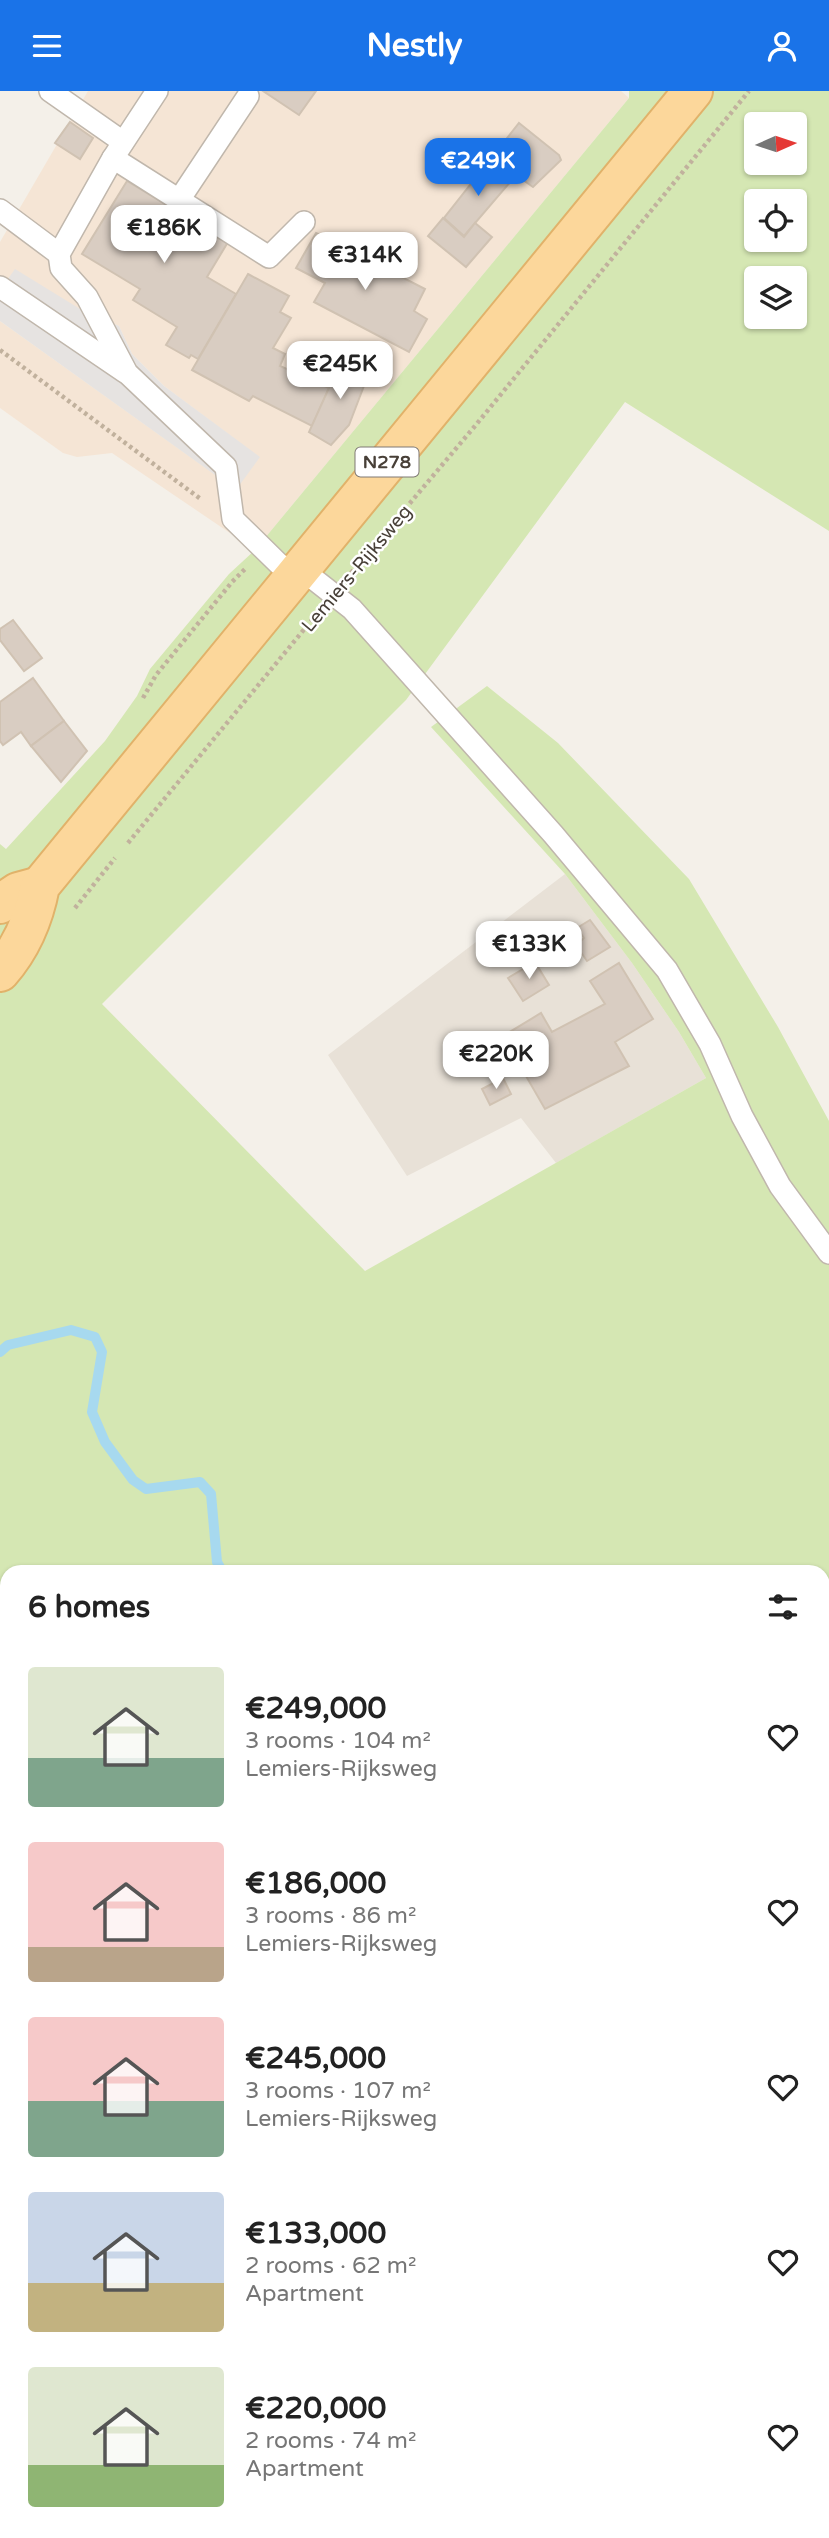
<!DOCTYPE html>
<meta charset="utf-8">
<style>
body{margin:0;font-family:"Varela Round",sans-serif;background:#f6f6f6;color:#222;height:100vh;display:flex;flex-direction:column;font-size:26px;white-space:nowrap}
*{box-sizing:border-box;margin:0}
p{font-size:23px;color:#767676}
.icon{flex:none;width:38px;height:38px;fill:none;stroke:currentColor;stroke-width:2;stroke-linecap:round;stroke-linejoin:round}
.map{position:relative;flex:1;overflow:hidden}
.drawer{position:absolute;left:0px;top:1474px;width:830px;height:975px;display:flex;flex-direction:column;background:#fff;border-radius:21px 21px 0 0;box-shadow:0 2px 5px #0004}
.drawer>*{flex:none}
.needle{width:46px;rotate:87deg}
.fabs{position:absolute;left:744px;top:21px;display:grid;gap:14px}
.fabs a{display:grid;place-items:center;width:63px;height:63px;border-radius:7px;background:#fff;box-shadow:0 2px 5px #0004;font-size:35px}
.price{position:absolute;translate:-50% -60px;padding:0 16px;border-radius:14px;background:#fff;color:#222;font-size:23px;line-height:46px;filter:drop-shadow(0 2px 4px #0008)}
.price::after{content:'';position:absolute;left:50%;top:42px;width:21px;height:16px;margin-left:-10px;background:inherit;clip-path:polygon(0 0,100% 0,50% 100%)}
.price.active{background:#1a73e8;color:#fff}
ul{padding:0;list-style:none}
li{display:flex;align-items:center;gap:21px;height:175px;padding:0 28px}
li span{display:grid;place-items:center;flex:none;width:196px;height:140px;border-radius:7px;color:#555}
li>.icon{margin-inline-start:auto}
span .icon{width:84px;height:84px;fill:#fffc;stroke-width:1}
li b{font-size:30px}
h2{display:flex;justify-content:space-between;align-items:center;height:84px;padding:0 28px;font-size:30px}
header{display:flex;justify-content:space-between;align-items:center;height:91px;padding:0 28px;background:#1a73e8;color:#fff;font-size:32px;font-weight:700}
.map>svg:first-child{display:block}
.residential{fill:#e8e1d7}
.commercial{fill:#f5e5d5}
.green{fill:#d5e7b3;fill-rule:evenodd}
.parking{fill:#e6e3e1}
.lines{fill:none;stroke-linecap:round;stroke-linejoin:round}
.stream{stroke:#a7d9ef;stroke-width:10}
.building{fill:#d9cdc2;stroke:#d0c2b2;stroke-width:2}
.service-casing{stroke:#c0b7ac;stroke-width:24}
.primary-casing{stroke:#e1b26a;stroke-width:42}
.path{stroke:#c1b19d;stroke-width:4.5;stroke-dasharray:3.5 3.5;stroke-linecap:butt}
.service{stroke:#fff;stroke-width:21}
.primary{stroke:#fcd79b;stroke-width:38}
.labels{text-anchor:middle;stroke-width:5;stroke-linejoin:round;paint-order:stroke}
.shield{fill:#fff;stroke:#7f7974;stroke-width:2}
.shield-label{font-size:18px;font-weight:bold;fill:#484038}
.street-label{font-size:19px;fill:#484038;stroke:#fff}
</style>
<header><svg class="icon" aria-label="menu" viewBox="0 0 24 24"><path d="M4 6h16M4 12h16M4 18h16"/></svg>Nestly<svg class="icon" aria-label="person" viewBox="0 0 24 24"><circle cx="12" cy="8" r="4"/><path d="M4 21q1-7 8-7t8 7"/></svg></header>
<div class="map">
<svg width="829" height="2447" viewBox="0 0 829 2447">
<rect width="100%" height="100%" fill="#f4f0e9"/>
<!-- residential -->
<g class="residential">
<polygon points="565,783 632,872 679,941 706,987 556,1072 521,1027 407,1085 328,964"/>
<polygon points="829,2285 829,2395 823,2386 823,2286"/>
</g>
<!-- commercial -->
<polygon class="commercial" points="88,0 621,0 629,7 255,459 112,362 77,366 63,362 0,317 0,230 235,398 259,366 164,295 132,263 119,235 0,199 0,151"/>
<!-- green -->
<path class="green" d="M 629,0 L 829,0 L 829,440 L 625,311 L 406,609 L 102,913 L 365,1180 L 706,987 L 679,941 L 632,872 L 565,783 L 431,636 L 487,595 L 558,652 L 689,788 L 778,936 L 829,1030 L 829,2285 L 823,2286 L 822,1480 L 7,1480 L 7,2441 L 807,2441 L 799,2447 L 0,2447 L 0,753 L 6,758 L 105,650 L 137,605 L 150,578 L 229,483 L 255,459 L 629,7 ZM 756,33 L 794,33 L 794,72 L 756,72 ZM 756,110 L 794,110 L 794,149 L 756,149 ZM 756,187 L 794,187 L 794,226 L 756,226 Z"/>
<!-- parking -->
<polygon class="parking" points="15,178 85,221 119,235 132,263 164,295 260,366 236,399 0,230 0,199"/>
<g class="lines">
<!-- stream -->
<g class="stream">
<polyline points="0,1261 8,1254 71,1239 95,1246 102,1261 92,1321 105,1351 133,1389 146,1398 200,1391 211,1403 217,1471 222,1480"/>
<polyline points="822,1955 829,1963"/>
</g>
</g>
<!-- building -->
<g class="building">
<polygon points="263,0 316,0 299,24"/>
<polygon points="70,31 93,47 80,68 55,52"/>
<polygon points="519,32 559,64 561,69 533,96 516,84 512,87 489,70"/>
<polygon points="489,70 512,89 464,145 444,127"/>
<polygon points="127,90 228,151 207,186 236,203 198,268 191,264 189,267 166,254 177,236 133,209 140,198 82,163"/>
<polygon points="443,127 464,146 475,132 492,146 466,176 428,145"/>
<polygon points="316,142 425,198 414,220 427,228 409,261 314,211 325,192 296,177"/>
<polygon points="248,183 289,205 280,221 291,227 273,257 285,263 280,275 329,297 312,335 253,305 249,310 192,279"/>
<polygon points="350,251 378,262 370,279 343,267"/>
<polygon points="340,266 370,279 349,334 331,354 309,341 329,297 328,296"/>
<polygon points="13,529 42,567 24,580 0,549 0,538"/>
<polygon points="33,587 64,630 31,655 21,641 3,654 0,650 0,611"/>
<polygon points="64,630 87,660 61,691 31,655"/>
<polygon points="590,829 610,856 587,870 576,854 584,847 577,837"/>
<polygon points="535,871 549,894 523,910 508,887"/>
<polygon points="619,872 653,928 615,951 629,975 545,1018 503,945 541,922 552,941 605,913 590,890"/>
<polygon points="503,987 511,1003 490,1014 482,998"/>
</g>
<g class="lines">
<defs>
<g id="service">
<polyline points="50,0 123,51"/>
<polyline points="157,0 113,67 59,163 61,177 87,206 127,282 226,376 233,428 279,473 315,489 352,518 553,743 667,879 710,953 742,1025 780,1095 829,1162"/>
<polyline points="113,67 269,166 304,131"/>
<polyline points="179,109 248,5"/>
<polyline points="0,119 59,163"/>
<polyline points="0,196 125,281"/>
<polyline points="0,2223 7,2227"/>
<polyline points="822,2303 829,2303"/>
<polyline points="377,2441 387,2447"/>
<polyline points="619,2447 628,2441"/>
</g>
<g id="primary">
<polyline points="0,813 18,801 40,795"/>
<path d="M 0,881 C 22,856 34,827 40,795 L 693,0"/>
</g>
</defs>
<!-- service casing -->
<use href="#service" class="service-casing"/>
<!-- primary casing -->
<use href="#primary" class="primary-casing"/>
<!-- path -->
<g class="path">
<polyline points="0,259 202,409"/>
<polyline points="351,482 475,335 749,0"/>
<polyline points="143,607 156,584 232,491 246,477"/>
<polyline points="128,752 316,524"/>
<polyline points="75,817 115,767"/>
<polyline points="822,1703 829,1695"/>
<polyline points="822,1975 829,1983"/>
</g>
<!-- service -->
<use href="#service" class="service"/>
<!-- primary -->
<use href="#primary" class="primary"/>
</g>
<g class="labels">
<!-- shield labels -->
<rect class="shield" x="355.5" y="356.5" width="63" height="29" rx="5"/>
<g class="shield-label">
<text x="387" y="377">N278</text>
</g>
<!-- street labels -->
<g class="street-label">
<text transform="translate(356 477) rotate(-50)" y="7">Lemiers-Rijksweg</text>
</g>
</g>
</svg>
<div class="fabs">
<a><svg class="needle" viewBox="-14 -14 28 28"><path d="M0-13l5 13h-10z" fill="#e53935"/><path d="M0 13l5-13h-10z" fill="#767676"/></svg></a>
<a><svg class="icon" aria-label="locate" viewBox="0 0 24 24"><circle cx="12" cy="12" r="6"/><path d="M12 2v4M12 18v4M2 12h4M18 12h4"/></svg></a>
<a><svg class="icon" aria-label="layers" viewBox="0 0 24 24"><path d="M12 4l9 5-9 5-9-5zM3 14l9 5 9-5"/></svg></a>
</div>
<b class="price active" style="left:478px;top:107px">€249K</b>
<b class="price" style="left:164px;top:174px">€186K</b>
<b class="price" style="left:365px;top:201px">€314K</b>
<b class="price" style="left:340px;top:310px">€245K</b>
<b class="price" style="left:529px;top:890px">€133K</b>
<b class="price" style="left:496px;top:1000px">€220K</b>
<section class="drawer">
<h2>6 homes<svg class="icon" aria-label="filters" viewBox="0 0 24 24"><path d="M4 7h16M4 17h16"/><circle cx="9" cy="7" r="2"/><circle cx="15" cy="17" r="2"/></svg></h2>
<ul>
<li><span style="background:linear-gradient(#dfe7d0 65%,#7fa58c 0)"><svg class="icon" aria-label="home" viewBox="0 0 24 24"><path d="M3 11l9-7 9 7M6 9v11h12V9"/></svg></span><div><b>€249,000</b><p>3 rooms · 104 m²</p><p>Lemiers-Rijksweg</p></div><svg class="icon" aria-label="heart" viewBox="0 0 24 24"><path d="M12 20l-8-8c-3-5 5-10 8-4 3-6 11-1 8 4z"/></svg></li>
<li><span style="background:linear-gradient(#f6c9c9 75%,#b9a48a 0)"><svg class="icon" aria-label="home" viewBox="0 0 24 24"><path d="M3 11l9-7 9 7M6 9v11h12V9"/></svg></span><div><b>€186,000</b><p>3 rooms · 86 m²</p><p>Lemiers-Rijksweg</p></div><svg class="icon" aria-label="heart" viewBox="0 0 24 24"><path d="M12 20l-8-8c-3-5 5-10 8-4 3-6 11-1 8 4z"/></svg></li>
<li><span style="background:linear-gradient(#f6c9c9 60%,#7fa58c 0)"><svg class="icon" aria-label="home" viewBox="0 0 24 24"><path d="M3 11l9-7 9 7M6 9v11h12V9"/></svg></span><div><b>€245,000</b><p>3 rooms · 107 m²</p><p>Lemiers-Rijksweg</p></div><svg class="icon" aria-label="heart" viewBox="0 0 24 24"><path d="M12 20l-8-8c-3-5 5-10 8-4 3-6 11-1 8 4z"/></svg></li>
<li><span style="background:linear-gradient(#c9d6e8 65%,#c2b280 0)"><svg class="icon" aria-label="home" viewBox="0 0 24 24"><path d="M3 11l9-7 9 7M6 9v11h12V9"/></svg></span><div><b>€133,000</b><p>2 rooms · 62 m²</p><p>Apartment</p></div><svg class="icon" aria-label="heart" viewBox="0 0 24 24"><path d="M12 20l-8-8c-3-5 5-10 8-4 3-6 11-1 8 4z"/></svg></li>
<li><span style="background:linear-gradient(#dfe7d0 70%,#8fb573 0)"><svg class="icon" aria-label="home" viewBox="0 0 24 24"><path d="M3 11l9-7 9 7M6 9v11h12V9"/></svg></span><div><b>€220,000</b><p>2 rooms · 74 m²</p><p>Apartment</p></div><svg class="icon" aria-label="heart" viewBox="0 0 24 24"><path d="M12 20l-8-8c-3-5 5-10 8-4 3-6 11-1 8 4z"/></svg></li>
</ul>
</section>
</div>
